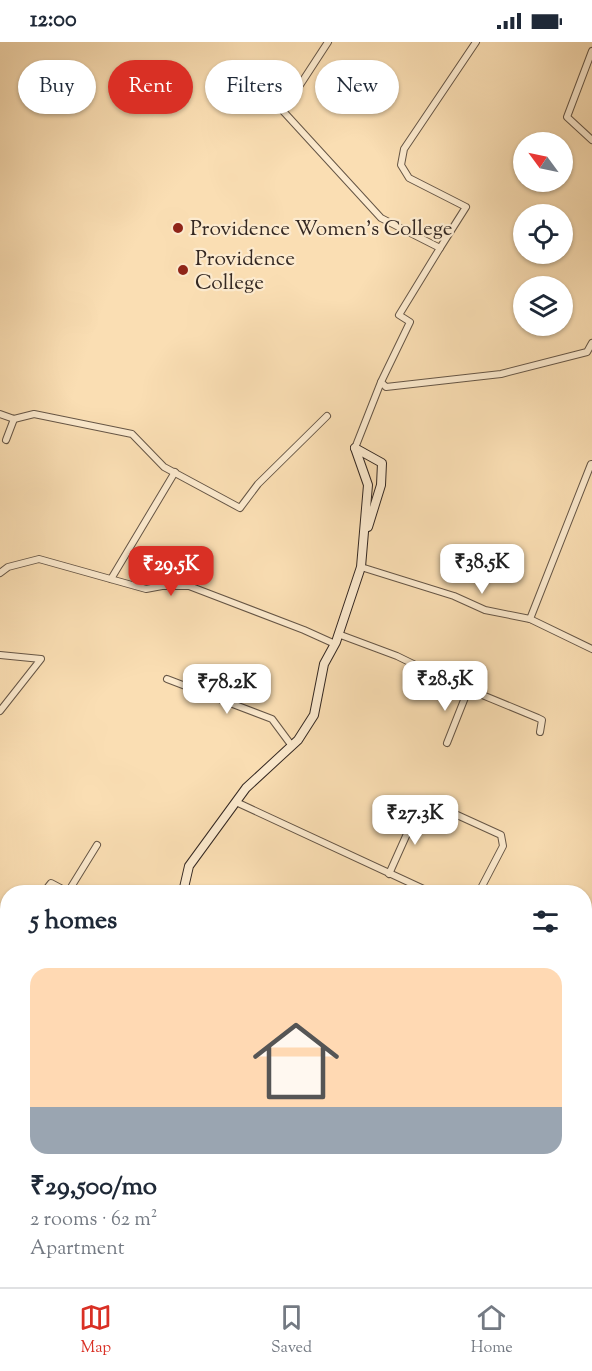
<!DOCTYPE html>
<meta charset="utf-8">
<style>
body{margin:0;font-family:"Sorts Mill Goudy",serif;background:#f6f6f7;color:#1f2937;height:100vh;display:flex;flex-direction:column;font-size:22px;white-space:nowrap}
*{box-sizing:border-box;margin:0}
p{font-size:20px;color:#747a83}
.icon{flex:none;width:33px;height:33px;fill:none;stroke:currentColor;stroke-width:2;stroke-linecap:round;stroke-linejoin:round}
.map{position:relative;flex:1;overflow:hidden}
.sheet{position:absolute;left:0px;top:843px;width:592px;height:402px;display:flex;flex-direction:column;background:#fff;border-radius:24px 24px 0 0;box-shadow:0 2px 4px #0004}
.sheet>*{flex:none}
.banner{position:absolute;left:18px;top:18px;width:556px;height:54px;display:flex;gap:12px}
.needle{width:39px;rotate:303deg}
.controls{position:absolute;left:513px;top:90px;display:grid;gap:12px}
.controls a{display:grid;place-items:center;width:60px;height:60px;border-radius:50%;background:#fff;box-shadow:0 2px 4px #0004;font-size:30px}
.price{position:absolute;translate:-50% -51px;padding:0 14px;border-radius:12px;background:#fff;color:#222;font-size:20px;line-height:39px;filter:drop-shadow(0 2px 3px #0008)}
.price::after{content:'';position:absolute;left:50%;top:36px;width:18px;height:14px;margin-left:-9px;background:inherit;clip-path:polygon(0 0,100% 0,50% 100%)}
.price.selected{background:#d93025;color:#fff}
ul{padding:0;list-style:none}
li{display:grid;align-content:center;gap:12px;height:318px;padding:0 30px}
li span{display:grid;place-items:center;height:186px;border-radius:18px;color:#555}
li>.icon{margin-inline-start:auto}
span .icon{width:108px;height:108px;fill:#fffc;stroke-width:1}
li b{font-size:26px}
h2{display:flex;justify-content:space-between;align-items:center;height:72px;padding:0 30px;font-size:26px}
.chip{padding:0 21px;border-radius:27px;background:#fff;box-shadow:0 2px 4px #0004;font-size:21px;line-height:54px}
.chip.selected{background:#d93025;color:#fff}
.status{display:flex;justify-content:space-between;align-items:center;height:42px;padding:0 30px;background:#fff;direction:ltr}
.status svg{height:16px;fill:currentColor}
.tab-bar{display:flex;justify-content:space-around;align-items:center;height:84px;border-top:2px solid #e0e1e3;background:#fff;font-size:16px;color:#747a83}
.tab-bar a{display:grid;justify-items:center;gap:3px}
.tab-bar .selected{color:#d93025}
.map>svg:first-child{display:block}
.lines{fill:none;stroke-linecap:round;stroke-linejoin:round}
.street-casing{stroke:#665646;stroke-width:8}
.secondary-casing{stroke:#342822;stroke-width:10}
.highway-casing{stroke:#342822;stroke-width:13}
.street{stroke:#fceace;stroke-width:6}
.secondary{stroke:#fceace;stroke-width:8}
.highway{stroke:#edbf7a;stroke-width:10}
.poi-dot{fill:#8f2418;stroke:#fceace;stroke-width:2}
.labels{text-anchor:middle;stroke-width:4.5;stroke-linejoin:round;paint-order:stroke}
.poi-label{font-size:21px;fill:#342822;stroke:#fceace;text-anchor:start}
</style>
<div class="status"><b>12:00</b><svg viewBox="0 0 49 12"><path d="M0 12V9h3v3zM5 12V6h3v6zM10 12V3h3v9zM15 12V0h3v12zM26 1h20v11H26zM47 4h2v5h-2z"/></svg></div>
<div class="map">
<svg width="592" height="1245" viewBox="0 0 592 1245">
<rect width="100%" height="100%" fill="#fadeb3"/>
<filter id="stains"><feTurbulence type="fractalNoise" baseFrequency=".00333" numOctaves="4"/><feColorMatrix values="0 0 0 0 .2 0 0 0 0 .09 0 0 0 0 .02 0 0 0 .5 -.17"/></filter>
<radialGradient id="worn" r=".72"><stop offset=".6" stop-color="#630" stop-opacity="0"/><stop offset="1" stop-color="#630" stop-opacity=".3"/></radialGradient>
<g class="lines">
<defs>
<g id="street">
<polyline points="328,0 283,69 381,176 440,206 399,273 410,280 381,340 386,345 501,332 587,310 592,301"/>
<polyline points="592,9 567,75 592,98"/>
<polyline points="440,206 466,165 409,136 401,123 404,107 476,0"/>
<polyline points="0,372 14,377 34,372 132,392 164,425 240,466 258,442 327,374"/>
<polyline points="6,398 14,377"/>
<polyline points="355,406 381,340"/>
<polyline points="361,525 454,554 485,568 530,577 592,607"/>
<polyline points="0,531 8,525 39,517 146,547 162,544 189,544 304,588 335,602"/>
<polyline points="111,537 175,430"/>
<polyline points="530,577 591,422 592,422"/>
<polyline points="338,592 397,614 446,638 538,676 542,678 540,690"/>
<polyline points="0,613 41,617 0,669"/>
<polyline points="167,637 272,677 292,704"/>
<polyline points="447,701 468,648"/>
<polyline points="236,760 430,850"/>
<polyline points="389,832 419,765 426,761 433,762 501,793 503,804 479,850"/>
<polyline points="44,850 51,841 68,850"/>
<polyline points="69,850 68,850 97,803"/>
<polyline points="7,906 8,905"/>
<polyline points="585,952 592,934"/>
<polyline points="0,964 8,965"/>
<polyline points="585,1009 592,1012"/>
</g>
<g id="secondary">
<polyline points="355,406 382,421 381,443 368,485"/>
<polyline points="183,850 189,824 246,746 298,698 314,673 324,622 336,600 361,525 368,443 355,406"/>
<polyline points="585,1082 592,1083"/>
<polyline points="0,1171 8,1172"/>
<polyline points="0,1203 8,1205"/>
<polyline points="246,1238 298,1245"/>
<polyline points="480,1238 534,1245"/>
<polyline points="183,1245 188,1238"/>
<polyline points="227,1245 233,1238"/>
</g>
<g id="highway">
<polyline points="0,1179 8,1181"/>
<polyline points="0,1190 8,1191"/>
<polyline points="342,1238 393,1245"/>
<polyline points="414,1238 469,1245"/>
</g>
</defs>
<!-- street casing -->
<use href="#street" class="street-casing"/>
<!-- secondary casing -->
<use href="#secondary" class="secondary-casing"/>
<!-- highway casing -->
<use href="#highway" class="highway-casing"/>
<!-- street -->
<use href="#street" class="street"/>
<!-- secondary -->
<use href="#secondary" class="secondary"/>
<!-- highway -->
<use href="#highway" class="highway"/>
</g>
<!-- markers -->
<g class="poi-dot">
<circle cx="178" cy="186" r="6"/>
<circle cx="183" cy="228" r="6"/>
</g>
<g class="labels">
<!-- poi labels -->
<g class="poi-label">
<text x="190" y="193">Providence Women's College</text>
<text x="195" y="223">Providence<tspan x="195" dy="24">College</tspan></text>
</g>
</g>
<rect width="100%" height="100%" filter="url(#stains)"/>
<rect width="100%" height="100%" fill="url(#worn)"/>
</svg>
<div class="controls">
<a><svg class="needle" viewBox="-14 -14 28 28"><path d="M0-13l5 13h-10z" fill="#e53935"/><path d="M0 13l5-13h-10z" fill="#747a83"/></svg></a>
<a><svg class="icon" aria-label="locate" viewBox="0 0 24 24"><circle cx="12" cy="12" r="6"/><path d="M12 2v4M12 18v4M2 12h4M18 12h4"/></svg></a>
<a><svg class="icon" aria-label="layers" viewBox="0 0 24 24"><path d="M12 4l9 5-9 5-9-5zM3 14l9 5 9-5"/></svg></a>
</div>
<b class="price" style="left:482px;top:553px">₹38.5K</b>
<b class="price selected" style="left:171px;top:555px">₹29.5K</b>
<b class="price" style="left:445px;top:670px">₹28.5K</b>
<b class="price" style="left:227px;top:673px">₹78.2K</b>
<b class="price" style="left:415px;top:804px">₹27.3K</b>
<div class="banner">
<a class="chip">Buy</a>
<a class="chip selected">Rent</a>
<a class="chip">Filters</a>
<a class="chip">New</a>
</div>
<section class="sheet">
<h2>5 homes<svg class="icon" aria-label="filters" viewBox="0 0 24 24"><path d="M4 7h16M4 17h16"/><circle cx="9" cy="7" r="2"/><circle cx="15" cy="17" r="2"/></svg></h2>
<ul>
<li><span style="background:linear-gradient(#ffd9b3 75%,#9aa5b1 0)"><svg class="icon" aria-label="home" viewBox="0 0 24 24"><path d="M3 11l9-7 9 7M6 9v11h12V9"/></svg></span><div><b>₹29,500/mo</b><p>2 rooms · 62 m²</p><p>Apartment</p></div></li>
</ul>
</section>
</div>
<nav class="tab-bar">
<a class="selected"><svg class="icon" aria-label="map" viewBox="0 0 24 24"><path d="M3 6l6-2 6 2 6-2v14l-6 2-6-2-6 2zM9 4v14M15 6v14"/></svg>Map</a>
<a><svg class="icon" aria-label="saved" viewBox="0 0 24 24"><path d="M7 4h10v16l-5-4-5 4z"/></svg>Saved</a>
<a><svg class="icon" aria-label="home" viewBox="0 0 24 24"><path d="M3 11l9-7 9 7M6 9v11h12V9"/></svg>Home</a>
</nav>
